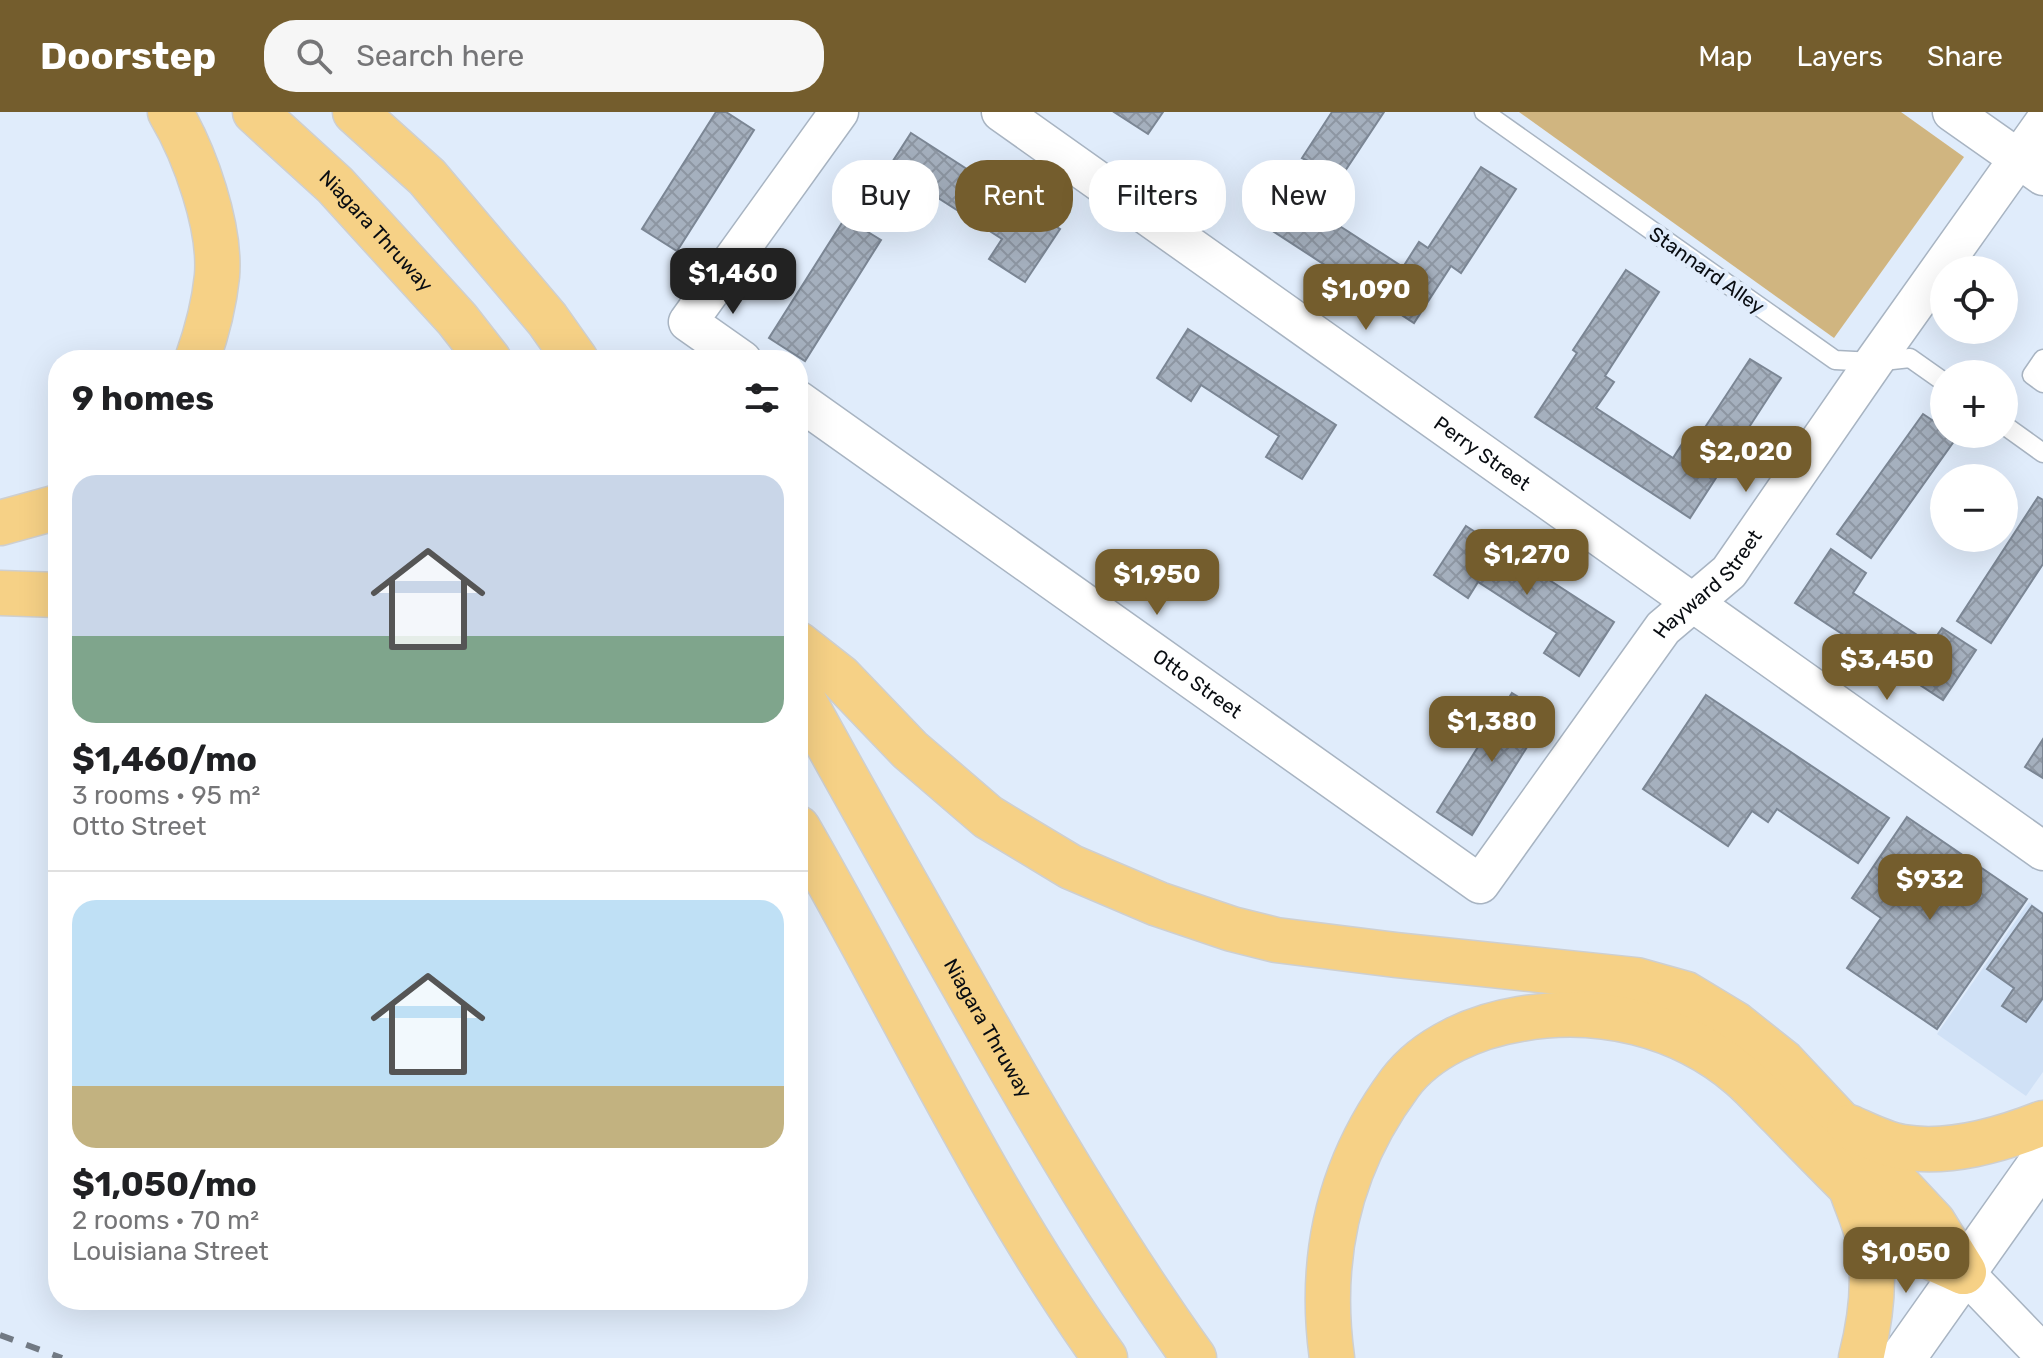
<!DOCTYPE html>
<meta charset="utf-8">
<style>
body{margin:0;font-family:Rubik,sans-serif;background:#f6f6f6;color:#202124;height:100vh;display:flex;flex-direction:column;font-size:30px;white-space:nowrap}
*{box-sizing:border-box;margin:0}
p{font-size:26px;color:#757577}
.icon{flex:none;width:44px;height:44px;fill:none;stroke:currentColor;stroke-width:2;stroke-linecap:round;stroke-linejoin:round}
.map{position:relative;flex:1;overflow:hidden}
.panel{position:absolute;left:48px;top:238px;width:760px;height:960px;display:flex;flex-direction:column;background:#fff;border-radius:32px;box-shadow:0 8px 32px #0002}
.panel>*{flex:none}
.hud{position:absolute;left:832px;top:48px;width:760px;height:72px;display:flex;gap:16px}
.controls{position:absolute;left:1930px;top:144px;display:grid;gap:16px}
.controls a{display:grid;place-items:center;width:88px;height:88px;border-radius:50%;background:#fff;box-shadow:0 8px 32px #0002;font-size:40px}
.price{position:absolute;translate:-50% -68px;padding:0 18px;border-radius:16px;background:#745d2d;color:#fff;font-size:26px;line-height:52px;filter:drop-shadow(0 2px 4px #0008)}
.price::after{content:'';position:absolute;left:50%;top:48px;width:24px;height:18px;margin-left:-12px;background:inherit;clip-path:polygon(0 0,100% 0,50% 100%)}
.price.current{background:#222;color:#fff}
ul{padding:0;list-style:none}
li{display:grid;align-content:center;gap:16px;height:424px;padding:0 24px}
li+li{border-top:2px solid #e0e0e0}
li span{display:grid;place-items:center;height:248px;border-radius:24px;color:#555}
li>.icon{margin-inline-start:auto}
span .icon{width:144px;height:144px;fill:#fffc;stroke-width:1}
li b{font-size:34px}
h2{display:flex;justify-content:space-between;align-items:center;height:96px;padding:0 24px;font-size:34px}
.chip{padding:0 28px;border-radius:32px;background:#fff;box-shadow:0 8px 32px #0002;font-size:28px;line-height:72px}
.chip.current{background:#745d2d;color:#fff}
header{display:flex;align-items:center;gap:48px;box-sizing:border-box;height:112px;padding:0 40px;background:#745d2d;color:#fff}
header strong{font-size:38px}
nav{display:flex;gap:44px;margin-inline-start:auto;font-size:28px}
.search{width:560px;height:72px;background:#f6f6f6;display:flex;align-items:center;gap:20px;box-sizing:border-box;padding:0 28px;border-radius:32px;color:#757577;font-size:30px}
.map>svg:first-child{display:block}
.built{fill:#d0e1f6}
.green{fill:#d0b580}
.building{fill:url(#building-cross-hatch);stroke:#7b8694;stroke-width:2}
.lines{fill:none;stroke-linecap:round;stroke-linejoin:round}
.service-casing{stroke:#a8b4c2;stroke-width:21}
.minor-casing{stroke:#a8b4c2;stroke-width:41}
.tertiary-casing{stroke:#a8b4c2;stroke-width:47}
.motorway-casing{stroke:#cecfd0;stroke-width:47}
.service{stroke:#fff;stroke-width:18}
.minor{stroke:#fff;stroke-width:38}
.tertiary{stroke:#fff;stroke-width:44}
.motorway{stroke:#f6d186;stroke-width:44}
.rail{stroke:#717983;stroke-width:6;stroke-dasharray:14 14;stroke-linecap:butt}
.labels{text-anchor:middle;stroke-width:8;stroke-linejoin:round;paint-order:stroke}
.street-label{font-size:20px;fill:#090d12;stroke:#e0ecfb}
</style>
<header>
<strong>Doorstep</strong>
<div class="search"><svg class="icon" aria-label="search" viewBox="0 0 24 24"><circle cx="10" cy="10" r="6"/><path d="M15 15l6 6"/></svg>Search here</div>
<nav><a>Map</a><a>Layers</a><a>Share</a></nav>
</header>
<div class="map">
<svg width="2043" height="1246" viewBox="0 0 2043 1246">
<defs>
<pattern id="building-cross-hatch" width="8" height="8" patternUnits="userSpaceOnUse" patternTransform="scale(2)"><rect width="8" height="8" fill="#a5b0be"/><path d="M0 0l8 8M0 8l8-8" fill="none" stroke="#8d96a2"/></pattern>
</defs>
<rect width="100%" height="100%" fill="#e0ecfb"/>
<!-- built -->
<polygon class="built" points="2029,790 2043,800 2043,960 2026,984 1937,922"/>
<!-- green -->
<polygon class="green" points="1519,0 1901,0 1964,45 1834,226"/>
<!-- building -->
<g class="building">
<polygon points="716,0 726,0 754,18 677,139 642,117"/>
<polygon points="1114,0 1163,0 1148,22"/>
<polygon points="1332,0 1384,0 1318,100 1403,155 1419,130 1428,136 1481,55 1516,77 1461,161 1451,154 1414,211 1265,114 1308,49 1302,46"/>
<polygon points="911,21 1060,117 1025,170 989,147 1002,127 924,77 915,91 880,69"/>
<polygon points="845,106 881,128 805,249 769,226"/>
<polygon points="1626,158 1659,180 1605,264 1614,270 1596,296 1673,346 1689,321 1698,326 1750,247 1781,266 1690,406 1535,305 1577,241 1573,238"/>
<polygon points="1188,217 1336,313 1302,367 1266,345 1279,324 1201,273 1191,289 1157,266"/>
<polygon points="1923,302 1944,316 1944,322 1952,322 1957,325 1871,446 1837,422"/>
<polygon points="2038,385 2043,388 2043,452 1991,531 1957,509"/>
<polygon points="1466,414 1614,510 1579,564 1544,541 1557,521 1478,470 1468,486 1434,463"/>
<polygon points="1831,437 1866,461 1853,481 1931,532 1942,516 1976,538 1943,588 1795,491"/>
<polygon points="1512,581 1547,603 1472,723 1437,700"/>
<polygon points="1706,583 1889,706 1858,751 1777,697 1768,710 1752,699 1728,734 1643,677"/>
<polygon points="2043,627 2043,666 2025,655"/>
<polygon points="1907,705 2027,787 1937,917 1847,856 1881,806 1852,786"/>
<polygon points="2032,794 2043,802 2043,886 2026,910 2002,894 2014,876 1987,857"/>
</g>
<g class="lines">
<defs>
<g id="service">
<polyline points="1484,0 1835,248 1874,250 1910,246 1944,270"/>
<polyline points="2043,247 2032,263 2043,271"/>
<polyline points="2004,313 2043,341"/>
</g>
<g id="minor">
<path id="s1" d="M 1001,0 L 2043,739"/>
<polyline points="1952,0 2043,64"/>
<polyline points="742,248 688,210 839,0"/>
<path id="s2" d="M 798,288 L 1480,772 L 1663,516 L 1729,460 L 1874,250 L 2043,12"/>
<polyline points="1964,1160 2043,1242"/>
</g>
<polyline id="tertiary" points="1903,1246 2043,1048"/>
<g id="motorway">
<path d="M 170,0 C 195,42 221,115 217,164 C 214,194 207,220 197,248"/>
<path id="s3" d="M 255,0 L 335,73 L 457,207 L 489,248"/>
<polyline points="355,0 427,65 547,207 576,248"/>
<polyline points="0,411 58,395"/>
<polyline points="0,481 58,483"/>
<polyline points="798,532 840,565 910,638 988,705 1071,755 1158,792 1232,817 1276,828 1396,843 1636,868 1686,882 1734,911 1783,950 1933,1110 1964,1160"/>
<path id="s4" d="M 798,578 C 858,688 920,797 982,906 C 1048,1022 1116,1137 1194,1246"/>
<path d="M 798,716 C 900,892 986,1080 1105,1246"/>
<path d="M 1849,1015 C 1865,1022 1884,1032 1902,1035 C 1949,1043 2000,1028 2043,1011"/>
<path d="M 1852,1079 C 1857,1094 1865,1111 1868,1127 C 1876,1166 1871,1207 1861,1246"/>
<path d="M 1332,1246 C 1318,1145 1339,1053 1400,971 C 1427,935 1476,914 1520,907 C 1598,893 1680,912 1741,964 C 1755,976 1767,990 1780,1003 C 1811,1035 1842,1067 1874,1098 C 1887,1110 1900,1124 1914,1135 C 1928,1146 1947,1152 1963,1160"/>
</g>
</defs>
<!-- service casing -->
<use href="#service" class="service-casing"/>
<!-- minor casing -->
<use href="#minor" class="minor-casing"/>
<!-- tertiary casing -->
<use href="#tertiary" class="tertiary-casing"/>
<!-- motorway casing -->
<use href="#motorway" class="motorway-casing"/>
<!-- service -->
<use href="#service" class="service"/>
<!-- minor -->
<use href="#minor" class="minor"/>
<!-- tertiary -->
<use href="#tertiary" class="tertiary"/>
<!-- motorway -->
<use href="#motorway" class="motorway"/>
<!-- rail -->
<polyline class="rail" points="0,1223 62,1246"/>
</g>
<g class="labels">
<!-- street labels -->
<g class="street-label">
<text dy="7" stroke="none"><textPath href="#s3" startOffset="170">Niagara Thruway</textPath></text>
<text transform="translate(1707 158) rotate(35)" y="7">Stannard Alley</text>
<text dy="7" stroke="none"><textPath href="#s1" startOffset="590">Perry Street</textPath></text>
<text dy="7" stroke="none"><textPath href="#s2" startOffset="1214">Hayward Street</textPath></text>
<text dy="7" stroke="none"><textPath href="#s2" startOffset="490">Otto Street</textPath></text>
<text dy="7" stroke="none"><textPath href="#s4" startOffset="388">Niagara Thruway</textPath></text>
</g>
</g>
</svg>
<div class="controls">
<a><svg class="icon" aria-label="locate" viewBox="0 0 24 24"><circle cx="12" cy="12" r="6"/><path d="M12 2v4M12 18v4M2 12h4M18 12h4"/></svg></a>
<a>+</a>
<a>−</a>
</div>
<b class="price current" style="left:733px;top:204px">$1,460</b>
<b class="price" style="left:1366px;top:220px">$1,090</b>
<b class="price" style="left:1746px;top:382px">$2,020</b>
<b class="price" style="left:1527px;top:485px">$1,270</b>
<b class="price" style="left:1157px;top:505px">$1,950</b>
<b class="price" style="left:1887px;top:590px">$3,450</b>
<b class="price" style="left:1492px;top:652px">$1,380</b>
<b class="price" style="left:1930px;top:810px">$932</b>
<b class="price" style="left:1906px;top:1183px">$1,050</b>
<div class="hud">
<a class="chip">Buy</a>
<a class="chip current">Rent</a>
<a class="chip">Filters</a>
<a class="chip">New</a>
</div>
<section class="panel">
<h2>9 homes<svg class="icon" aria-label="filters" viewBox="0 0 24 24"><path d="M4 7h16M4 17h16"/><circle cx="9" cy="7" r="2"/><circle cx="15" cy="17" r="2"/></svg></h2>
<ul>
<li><span style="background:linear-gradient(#c9d6e8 65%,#7fa58c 0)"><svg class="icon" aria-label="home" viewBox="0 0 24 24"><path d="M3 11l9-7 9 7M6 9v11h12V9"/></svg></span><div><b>$1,460/mo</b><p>3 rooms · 95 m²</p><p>Otto Street</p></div></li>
<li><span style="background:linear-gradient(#bfe0f5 75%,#c2b280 0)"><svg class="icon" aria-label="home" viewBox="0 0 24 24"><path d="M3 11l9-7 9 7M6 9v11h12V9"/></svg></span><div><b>$1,050/mo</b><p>2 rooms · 70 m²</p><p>Louisiana Street</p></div></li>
</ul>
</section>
</div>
